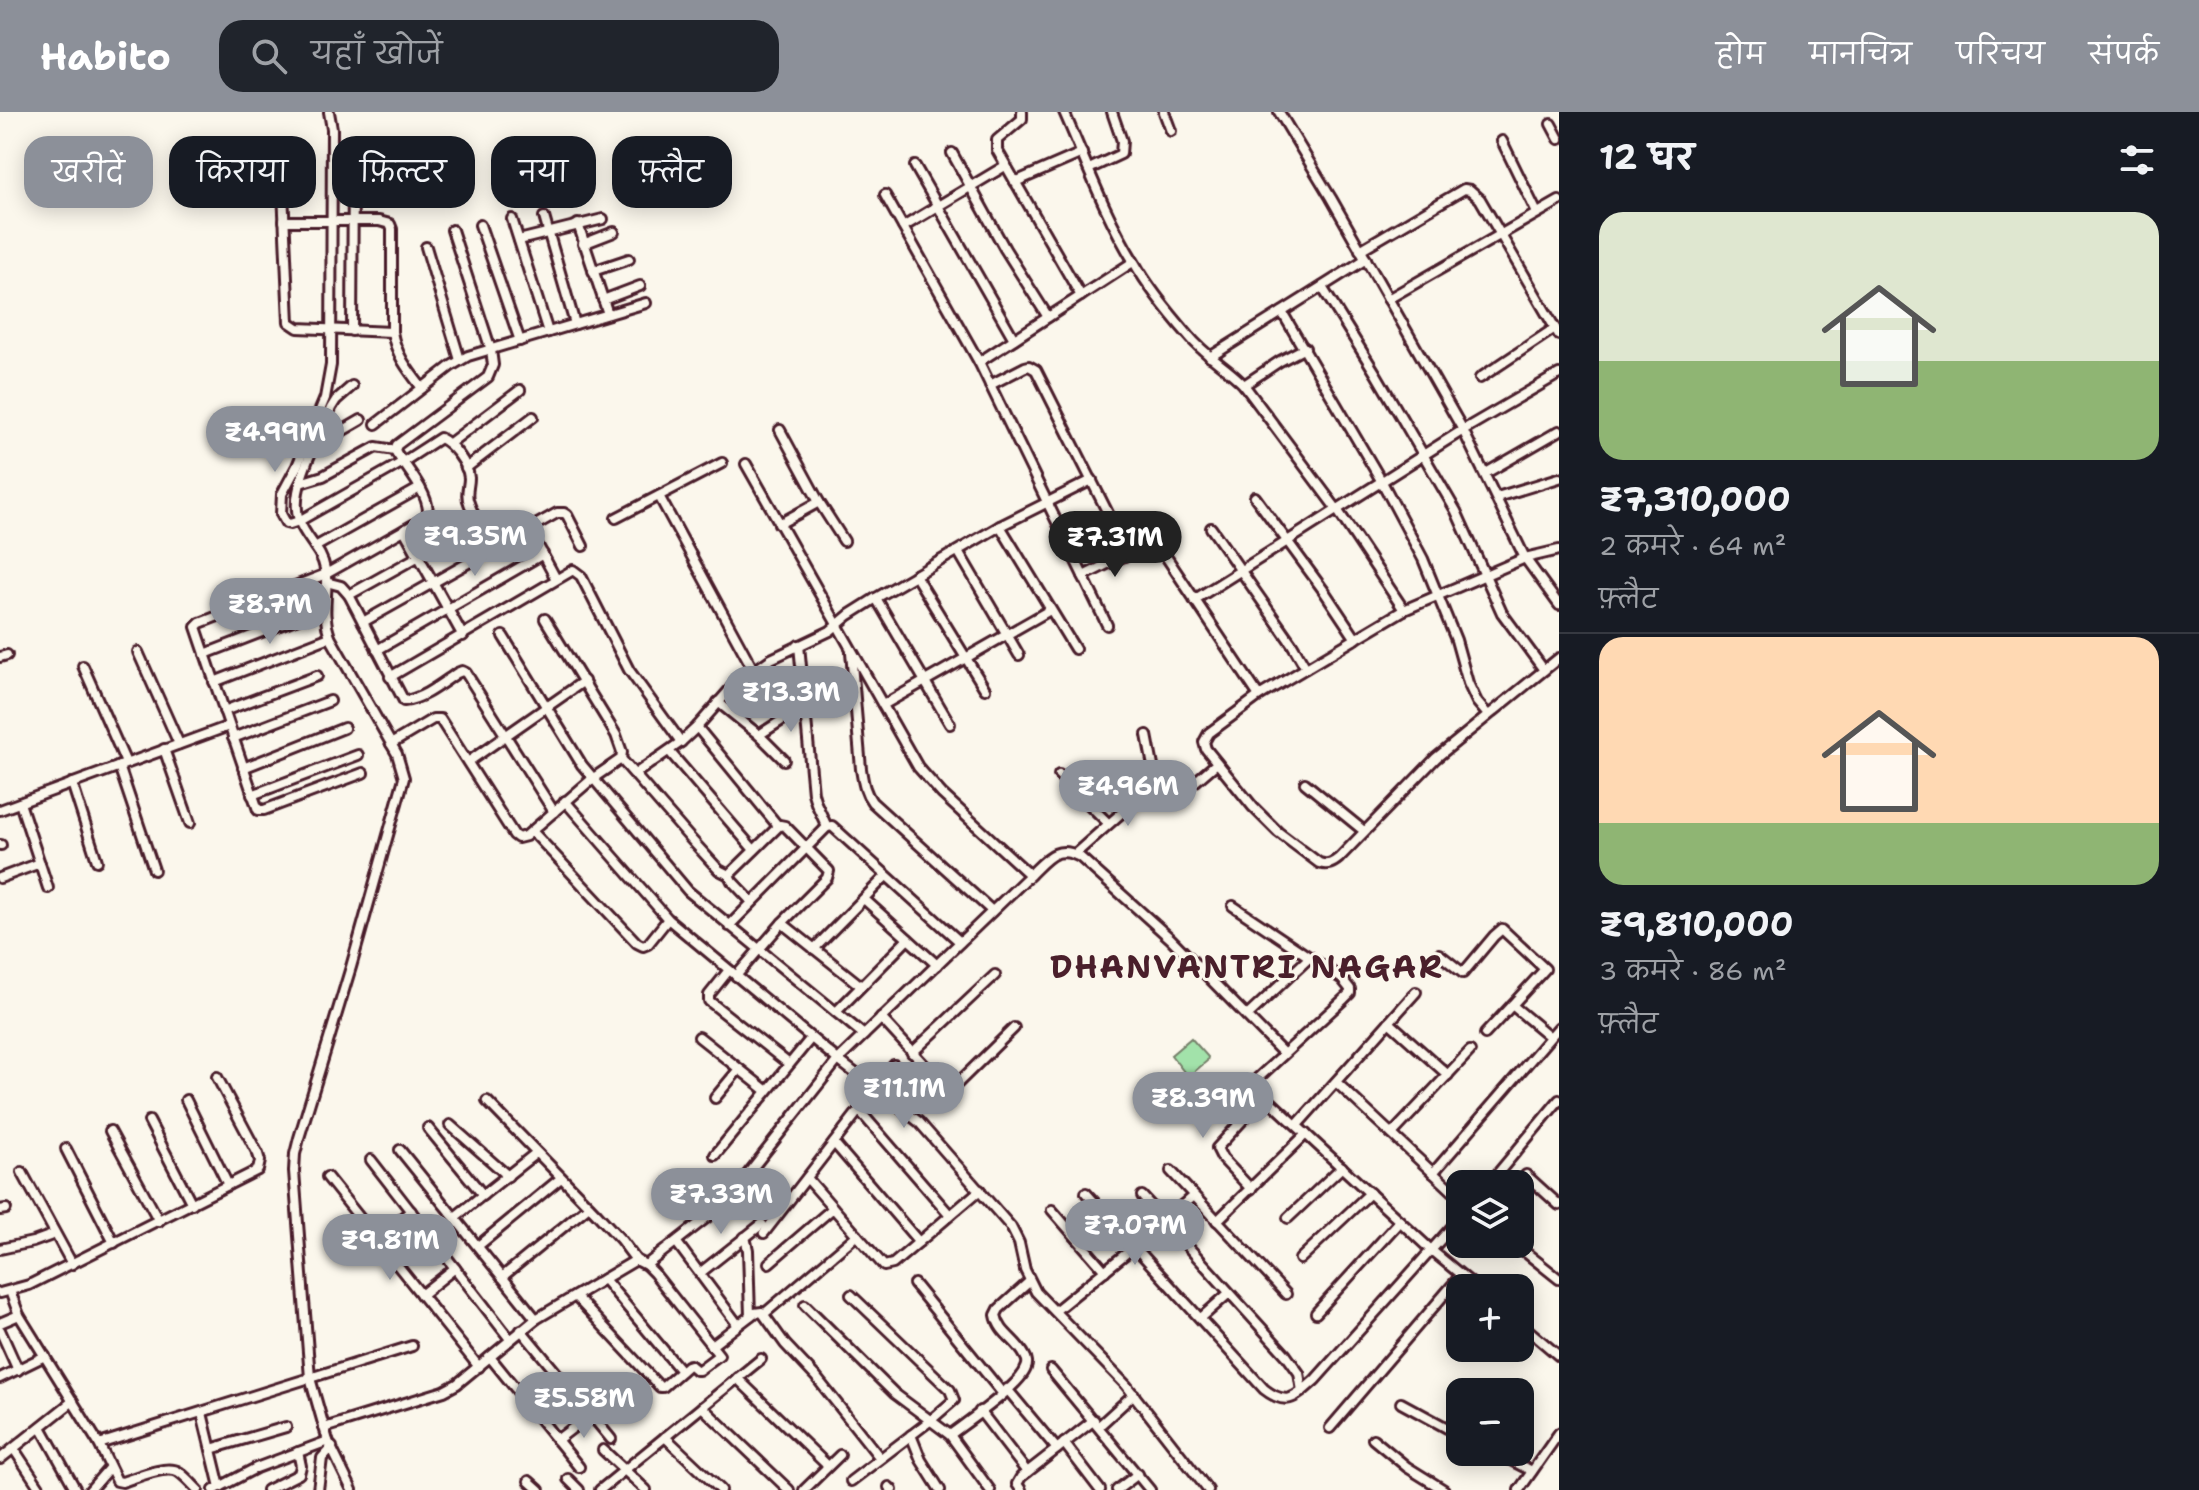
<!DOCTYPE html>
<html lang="hi">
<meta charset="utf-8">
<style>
body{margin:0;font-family:"Shantell Sans","Playpen Sans Deva",sans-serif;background:#20242c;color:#f1f3f6;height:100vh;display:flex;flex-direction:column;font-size:30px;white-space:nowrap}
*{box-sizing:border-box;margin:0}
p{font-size:26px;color:#9ea1a6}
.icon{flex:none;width:44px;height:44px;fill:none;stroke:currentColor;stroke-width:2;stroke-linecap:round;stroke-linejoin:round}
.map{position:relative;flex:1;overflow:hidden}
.drawer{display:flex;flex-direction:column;background:#171b24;width:640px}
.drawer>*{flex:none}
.top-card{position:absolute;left:24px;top:24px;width:760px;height:72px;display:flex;gap:16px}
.buttons{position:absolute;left:1446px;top:1058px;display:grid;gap:16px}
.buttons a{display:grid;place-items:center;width:88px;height:88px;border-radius:16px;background:#171b24;box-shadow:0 4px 20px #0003;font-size:40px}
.price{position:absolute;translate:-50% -68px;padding:0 18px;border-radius:28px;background:#8c9099;color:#fff;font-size:26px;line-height:52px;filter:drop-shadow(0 2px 4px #0008)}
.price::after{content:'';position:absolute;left:50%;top:48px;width:24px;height:18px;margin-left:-12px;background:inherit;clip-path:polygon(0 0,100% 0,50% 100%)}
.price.on{background:#222;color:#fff}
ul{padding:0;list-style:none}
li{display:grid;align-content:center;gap:16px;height:424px;padding:0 40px}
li+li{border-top:2px solid #363941}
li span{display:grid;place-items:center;height:248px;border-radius:24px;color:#555}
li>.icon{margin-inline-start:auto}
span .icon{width:144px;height:144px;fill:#fffc;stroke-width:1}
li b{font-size:34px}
h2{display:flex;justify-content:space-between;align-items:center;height:96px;padding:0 40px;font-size:34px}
.chip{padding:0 28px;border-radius:24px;background:#171b24;box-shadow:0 4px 20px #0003;font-size:28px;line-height:72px}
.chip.on{background:#8c9099;color:#fff}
header{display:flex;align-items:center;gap:48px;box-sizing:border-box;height:112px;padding:0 40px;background:#8c9099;color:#fff}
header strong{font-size:38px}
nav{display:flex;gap:44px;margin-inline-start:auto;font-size:28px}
.search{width:560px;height:72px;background:#20242c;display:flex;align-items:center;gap:20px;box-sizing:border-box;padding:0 28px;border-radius:24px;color:#9ea1a6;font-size:30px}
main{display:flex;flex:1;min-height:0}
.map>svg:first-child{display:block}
.green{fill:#a2e2aa;stroke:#76806a;stroke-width:2}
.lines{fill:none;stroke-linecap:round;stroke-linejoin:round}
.minor-casing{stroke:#4a1f2b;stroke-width:14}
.minor{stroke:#fbf7ec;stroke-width:8}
.labels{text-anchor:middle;stroke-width:6;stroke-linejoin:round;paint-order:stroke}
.district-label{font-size:32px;font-weight:bold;letter-spacing:2px;fill:#4a1f2b;stroke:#fbf7ec}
</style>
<header>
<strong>Habito</strong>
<div class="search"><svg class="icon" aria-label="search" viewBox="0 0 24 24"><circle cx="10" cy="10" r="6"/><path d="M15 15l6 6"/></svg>यहाँ खोजें</div>
<nav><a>होम</a><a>मानचित्र</a><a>परिचय</a><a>संपर्क</a></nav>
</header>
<main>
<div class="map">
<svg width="1559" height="1378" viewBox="0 0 1559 1378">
<rect width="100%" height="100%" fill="#fbf7ec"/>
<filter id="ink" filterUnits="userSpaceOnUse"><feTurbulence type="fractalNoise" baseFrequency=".0125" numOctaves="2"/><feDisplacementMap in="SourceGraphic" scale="16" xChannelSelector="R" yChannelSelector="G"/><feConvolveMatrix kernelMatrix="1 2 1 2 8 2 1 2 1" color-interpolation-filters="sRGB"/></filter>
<g filter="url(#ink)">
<!-- green -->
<polygon class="green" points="1191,926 1208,945 1207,949 1188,965 1171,943"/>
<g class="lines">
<defs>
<g id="minor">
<path d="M 329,0 L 332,17 L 331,253 L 325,286 L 297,354 L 282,382 L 281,402 L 286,411 L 290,412 L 299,409 L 403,350 L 440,326 C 453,332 468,352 469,366 C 469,375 465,383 469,391 C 474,407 486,422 494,436"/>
<polyline points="1022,0 1022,7 997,28 997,38 1081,184"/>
<path d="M 1064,0 C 1086,50 1105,103 1134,150 C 1149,177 1169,201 1189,224 C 1205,244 1227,255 1244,273 L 1338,399 L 1404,498"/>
<polyline points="1164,0 1171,19"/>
<polyline points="1279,0 1331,86 1463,318 1525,446 1559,493"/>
<polyline points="1551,12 1559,27"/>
<polyline points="1502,29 1537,101"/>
<polyline points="952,41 1005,137 1048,205"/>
<polyline points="915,54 1014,227"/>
<polyline points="1089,57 1121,42 1122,29 1112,0"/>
<polyline points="1015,70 1082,41"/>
<polyline points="283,79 289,210 298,216 392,220"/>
<polyline points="885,83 979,250 1107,513"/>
<polyline points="544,105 575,212"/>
<polyline points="512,107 548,220"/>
<path d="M 284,109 L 379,109 L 390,112 L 392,117 L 392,220 C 396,243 408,258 422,276"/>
<polyline points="578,112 608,202"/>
<polyline points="480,113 520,229"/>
<polyline points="903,115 1005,54"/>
<polyline points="519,128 603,107"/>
<polyline points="583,132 614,120"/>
<polyline points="426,135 460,248"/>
<polyline points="1360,138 1464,77 1470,78 1480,87 1559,223"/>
<polyline points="593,159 629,147"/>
<polyline points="1322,175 1376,262 1456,399 1502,501 1544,558"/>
<polyline points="1388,187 1559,89"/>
<polyline points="603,188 640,174"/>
<polyline points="1282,200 1382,370 1423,447 1456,528 1468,571 1477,590 1488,603"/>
<polyline points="352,219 353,56"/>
<polyline points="1210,245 1366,147"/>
<polyline points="979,250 1133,150"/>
<polyline points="1480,266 1555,216"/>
<polyline points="990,273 1025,255 1029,254 1036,258 1129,443"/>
<polyline points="1244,273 1280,249 1305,236"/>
<path d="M 352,274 L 336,288 L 331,296 C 319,325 288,378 299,408 C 305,426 322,438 325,457 C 330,482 320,496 330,525 L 397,642 L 404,666 L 351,855 L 299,1026 L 295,1042 L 294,1059 L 310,1266 L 328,1329 L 352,1378"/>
<polyline points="376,312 451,254 468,244 646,191"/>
<polyline points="780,318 819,390 844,429"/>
<polyline points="450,331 520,278"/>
<polyline points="316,334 361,308"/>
<polyline points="746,352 918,655 942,682 1030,763"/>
<polyline points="466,356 533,305"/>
<polyline points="1486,361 1559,319"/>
<polyline points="300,371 323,364 376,335 395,338"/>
<polyline points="659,384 754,559"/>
<polyline points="1255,385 1324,479 1356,527"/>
<polyline points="1497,385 1559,366"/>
<polyline points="616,406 722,351"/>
<polyline points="779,412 819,390"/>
<polyline points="1000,414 1075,537"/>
<polyline points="1211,416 1292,532 1306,556"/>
<polyline points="529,417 556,467"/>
<polyline points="404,418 463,524"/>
<polyline points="315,435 420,376"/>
<path d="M 1559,438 L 1525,446 L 1404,498 L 1259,584 L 1209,621 L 1204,630 L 1206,637 L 1253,695 L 1278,720 L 1319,751 C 1328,754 1333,751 1339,746 L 1436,646 L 1559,546"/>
<polyline points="958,439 1019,543"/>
<polyline points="915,463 985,577"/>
<path d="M 1083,464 C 1101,456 1134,436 1153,437 C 1159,437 1160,439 1165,443 L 1259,584"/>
<path d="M 326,470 L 341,474 L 349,483 L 404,589 C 423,587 442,571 457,561 L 462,559 L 466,561 L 554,700"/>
<polyline points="349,483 455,424"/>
<polyline points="876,486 950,612"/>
<polyline points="1194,488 1463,318 1559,262"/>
<polyline points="545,507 616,623 622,640 621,647"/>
<polyline points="363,510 557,401 564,401 567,403 583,434"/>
<polyline points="503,524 582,653 688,779 864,923"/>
<polyline points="799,533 813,681 816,691 827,715"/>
<polyline points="377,538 543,442"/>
<polyline points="138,540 179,632"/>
<path d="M 851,540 L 861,657 C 863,669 864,679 872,690 L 992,799"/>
<polyline points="205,542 324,496"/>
<polyline points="0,545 7,543"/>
<polyline points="83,554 126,651"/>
<polyline points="390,565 573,458 581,464 629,558 681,630"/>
<polyline points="214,570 330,525"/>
<polyline points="718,590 759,623 784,648"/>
<polyline points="883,593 1050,498"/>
<polyline points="224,599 317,564"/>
<polyline points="697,615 778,714"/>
<polyline points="759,623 804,594"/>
<polyline points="1147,623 1158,680"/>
<polyline points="233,626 330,589"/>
<polyline points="391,632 433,607 440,607 514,723 518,726 526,724 592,667 621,647 689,725 719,758 729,763"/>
<polyline points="164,637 190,711"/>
<polyline points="669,639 754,738"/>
<polyline points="468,650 584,569"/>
<polyline points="119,654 154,758"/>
<polyline points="243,656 344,616"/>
<path d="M 363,661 L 264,698 L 258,698 L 196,515 L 200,511 L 326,462 L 427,405 C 433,388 408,357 397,342 L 395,338 L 397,333 L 488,265 L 493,253 L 491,238 L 452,118"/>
<polyline points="635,662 681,630 697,615 734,573 771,547 830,519 849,503 876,486 1000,414 1092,368"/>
<polyline points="1059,663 1108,711"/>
<polyline points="72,671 97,749"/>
<polyline points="1305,671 1364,719"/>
<polyline points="252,683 358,643"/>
<polyline points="565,689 668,807 838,948 919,1010 1011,1115 1019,1131 1025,1158 1036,1180 1126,1273 1208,1378"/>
<polyline points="20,691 48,776"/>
<polyline points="0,698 229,614"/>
<polyline points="532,719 637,831 643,834 648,832 668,807"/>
<polyline points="0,733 1,733"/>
<polyline points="1075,742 1127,696 1158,680 1186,673 1196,669 1217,651"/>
<polyline points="0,766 40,751"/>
<polyline points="864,787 937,853"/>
<polyline points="1233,794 1342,867 1350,877 1350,881 1344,887 1258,966 1255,971 1256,976 1431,1138 1477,1176"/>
<polyline points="782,811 861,874"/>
<polyline points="729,814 827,715 832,714 960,830"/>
<polyline points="814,837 886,764"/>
<polyline points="1439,842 1463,861 1494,824 1502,817 1545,857 1512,893 1549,924"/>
<polyline points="729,858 709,883 709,889 789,952"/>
<polyline points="736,864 782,811 827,766 829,759 785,714 780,713 729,763 732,769 752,790"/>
<polyline points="836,900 908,827"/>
<polyline points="1247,904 1310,845"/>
<path d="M 881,906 L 940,970 C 947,975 950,976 958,971 L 1014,916"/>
<polyline points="1389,910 1448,963"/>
<polyline points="1485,922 1512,893"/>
<polyline points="699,925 767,979"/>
<polyline points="912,941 995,863"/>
<polyline points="1336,970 1460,1086"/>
<polyline points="715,986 739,957"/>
<polyline points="186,988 228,1073"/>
<polyline points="487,989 597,1102 621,1128 636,1148"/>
<polyline points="859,998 950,1103"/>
<polyline points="149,1009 192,1092"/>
<polyline points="450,1013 508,1064"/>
<polyline points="1297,1013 1416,880"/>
<polyline points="428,1016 483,1083"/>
<polyline points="110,1019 159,1109"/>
<polyline points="1392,1022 1470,939"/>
<polyline points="834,1031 919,1130"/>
<polyline points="66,1037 114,1131"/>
<polyline points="400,1038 536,1207"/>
<polyline points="715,1043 811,926"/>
<polyline points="371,1048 510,1227"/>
<polyline points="1171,1059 1286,1182"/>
<polyline points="22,1060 72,1152"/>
<polyline points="1433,1061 1559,915"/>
<polyline points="1526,1063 1559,1093"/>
<polyline points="327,1065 479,1255"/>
<polyline points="807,1066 884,1154 893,1152 980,1078"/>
<polyline points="1489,1072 1559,988"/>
<polyline points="1251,1077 1222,1046 1217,1036 1264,985"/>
<path d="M 1086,1081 L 1264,1277 C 1287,1295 1295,1286 1315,1268 L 1460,1106"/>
<polyline points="1142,1084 1286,1243 1299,1261 1302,1279"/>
<polyline points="0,1098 6,1097"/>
<polyline points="1052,1098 1105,1159"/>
<polyline points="455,1105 536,1041"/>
<polyline points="1288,1106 1342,1055"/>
<polyline points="1217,1109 1306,1022"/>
<polyline points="764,1121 894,953"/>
<polyline points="745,1125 748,1138 750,1204"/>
<polyline points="376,1126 411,1099"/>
<polyline points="677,1131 738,1213"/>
<polyline points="1515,1132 1559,1167"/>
<polyline points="478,1134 561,1066"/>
<polyline points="0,1137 33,1130 55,1122"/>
<polyline points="1300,1147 1370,1081"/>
<polyline points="769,1151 833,1096"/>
<path d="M 646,1153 L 724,1092 L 838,948 L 1030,763 C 1047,747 1056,732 1080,745 L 1171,827 L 1283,941"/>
<polyline points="700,1161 762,1112"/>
<polyline points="502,1165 589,1094"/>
<polyline points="604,1167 681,1259"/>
<polyline points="914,1172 1003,1282"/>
<path d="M 10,1179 L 19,1203 L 99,1332 L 117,1369 L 122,1370 C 135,1366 167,1352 179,1360 C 186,1365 192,1372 198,1378"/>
<polyline points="0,1181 29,1173 258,1058 260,1049 258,1042 217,965"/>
<polyline points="421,1183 455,1156"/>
<polyline points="805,1193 895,1282 950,1323 990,1378"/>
<polyline points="1055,1199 1134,1135 1193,1084"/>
<polyline points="1316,1201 1400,1109"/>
<polyline points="764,1202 857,1123"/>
<polyline points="1201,1206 1229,1181"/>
<polyline points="0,1211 19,1203"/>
<polyline points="1520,1211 1559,1244"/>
<polyline points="0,1218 18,1258"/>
<polyline points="521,1218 611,1327"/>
<polyline points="711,1234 754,1201 762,1200 785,1232 816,1265 880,1346"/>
<polyline points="490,1245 579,1355"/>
<polyline points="1051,1258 1150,1378"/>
<polyline points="0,1266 45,1244"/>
<polyline points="737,1266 828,1354"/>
<polyline points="1007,1277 1057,1337"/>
<polyline points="1401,1291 1460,1323"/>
<polyline points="529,1293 561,1267"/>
<polyline points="702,1295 789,1378"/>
<polyline points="980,1299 1027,1360"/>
<polyline points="202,1301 220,1375"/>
<polyline points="1099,1314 1134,1282"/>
<polyline points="41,1315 76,1378"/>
<polyline points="324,1316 444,1279 457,1272 536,1207 636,1148 646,1153 654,1161 719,1243 699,1258 696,1258 690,1253 687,1254 663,1275 660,1275 575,1184"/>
<polyline points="1330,1316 1461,1163"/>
<polyline points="911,1323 921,1348 940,1378"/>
<path d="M 950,1323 C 967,1310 1020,1274 1026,1256 C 1028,1252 1027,1247 1025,1244 C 1017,1228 999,1221 996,1203 L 999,1197 L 1030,1169"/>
<polyline points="665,1325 721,1378"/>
<polyline points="1373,1327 1407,1355 1444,1378"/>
<polyline points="557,1328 591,1302"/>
<polyline points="1064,1331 1100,1378"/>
<polyline points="99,1332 412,1234"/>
<polyline points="14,1337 41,1378"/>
<polyline points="211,1337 286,1315"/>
<polyline points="603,1338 646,1378"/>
<polyline points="1495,1340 1532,1359"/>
<polyline points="0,1347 73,1289"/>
<polyline points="568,1367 579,1378"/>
<polyline points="529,1369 539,1378"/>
<polyline points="851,1369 931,1308 954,1288 950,1278 851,1183"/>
<polyline points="889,1375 892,1378"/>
<polyline points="90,1378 109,1356"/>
<polyline points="214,1378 256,1356 328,1329"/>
<polyline points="267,1378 299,1362 301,1354 298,1340"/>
<polyline points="318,1378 322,1346 332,1335"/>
<polyline points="600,1378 761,1247"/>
<polyline points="804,1378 840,1343"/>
<polyline points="1021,1378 1017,1372 1021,1365 1094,1308"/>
<polyline points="1117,1378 1138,1362"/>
<polyline points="1519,1378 1559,1321"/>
</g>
</defs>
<!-- minor casing -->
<use href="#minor" class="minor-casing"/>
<!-- minor -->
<use href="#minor" class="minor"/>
</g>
</g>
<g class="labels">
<!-- district labels -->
<g class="district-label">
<text x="1247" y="866">DHANVANTRI NAGAR</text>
</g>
</g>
</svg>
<div class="buttons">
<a><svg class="icon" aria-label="layers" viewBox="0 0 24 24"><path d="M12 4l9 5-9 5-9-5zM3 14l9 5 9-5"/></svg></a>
<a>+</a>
<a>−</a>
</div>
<b class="price" style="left:275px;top:362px">₹4.99M</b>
<b class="price" style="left:475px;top:466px">₹9.35M</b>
<b class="price on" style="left:1115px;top:467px">₹7.31M</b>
<b class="price" style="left:270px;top:534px">₹8.7M</b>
<b class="price" style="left:791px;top:622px">₹13.3M</b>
<b class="price" style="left:1128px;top:716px">₹4.96M</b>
<b class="price" style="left:904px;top:1018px">₹11.1M</b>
<b class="price" style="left:1203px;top:1028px">₹8.39M</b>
<b class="price" style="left:721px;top:1124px">₹7.33M</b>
<b class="price" style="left:1135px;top:1155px">₹7.07M</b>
<b class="price" style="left:390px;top:1170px">₹9.81M</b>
<b class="price" style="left:584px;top:1328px">₹5.58M</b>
<div class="top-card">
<a class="chip on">खरीदें</a>
<a class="chip">किराया</a>
<a class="chip">फ़िल्टर</a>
<a class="chip">नया</a>
<a class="chip">फ़्लैट</a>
</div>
</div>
<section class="drawer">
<h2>12 घर<svg class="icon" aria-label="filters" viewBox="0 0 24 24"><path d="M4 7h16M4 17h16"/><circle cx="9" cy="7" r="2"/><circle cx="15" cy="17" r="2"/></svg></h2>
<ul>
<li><span style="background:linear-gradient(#dfe7d0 60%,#8fb573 0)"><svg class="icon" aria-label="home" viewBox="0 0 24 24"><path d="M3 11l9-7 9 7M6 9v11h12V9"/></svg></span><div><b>₹7,310,000</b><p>2 कमरे · 64 m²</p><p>फ़्लैट</p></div></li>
<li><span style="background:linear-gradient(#ffd9b3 75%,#8fb573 0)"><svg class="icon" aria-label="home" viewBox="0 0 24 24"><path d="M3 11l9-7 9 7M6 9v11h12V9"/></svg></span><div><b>₹9,810,000</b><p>3 कमरे · 86 m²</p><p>फ़्लैट</p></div></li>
</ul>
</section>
</main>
